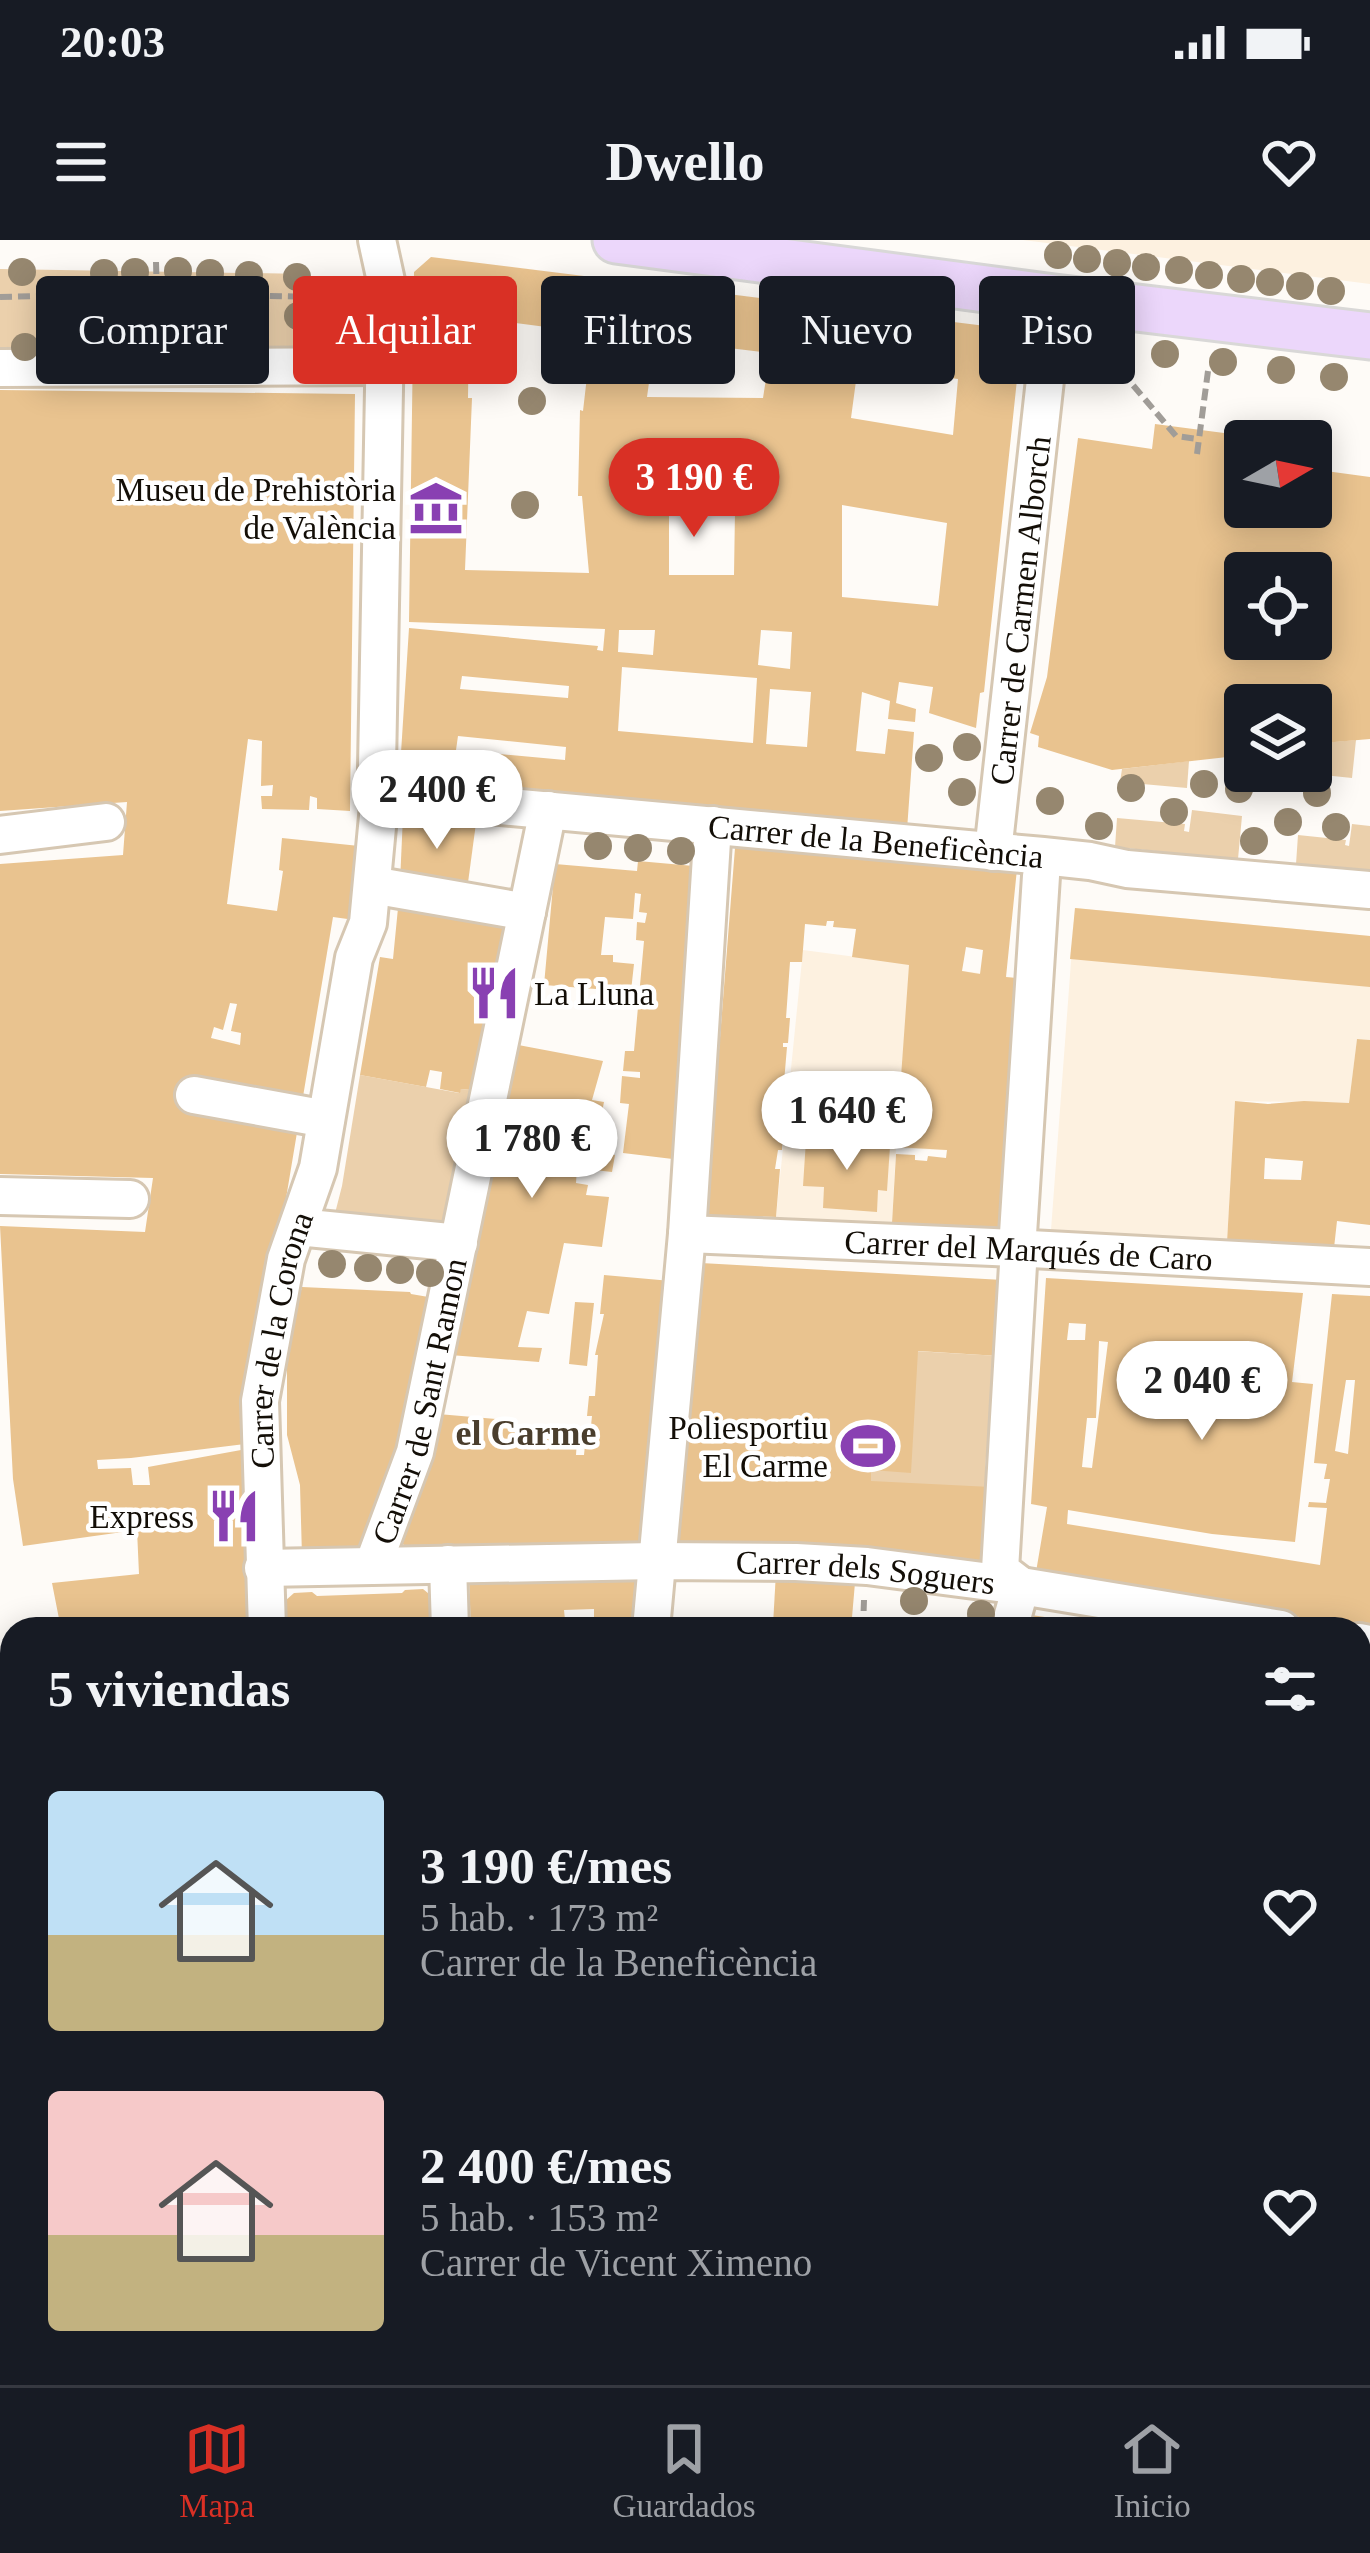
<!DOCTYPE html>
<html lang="es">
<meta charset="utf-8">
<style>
body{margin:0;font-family:Georgia,serif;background:#20242c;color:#f1f3f6;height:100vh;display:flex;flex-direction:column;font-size:45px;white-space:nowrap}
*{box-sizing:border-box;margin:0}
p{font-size:39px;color:#9ea1a6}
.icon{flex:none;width:66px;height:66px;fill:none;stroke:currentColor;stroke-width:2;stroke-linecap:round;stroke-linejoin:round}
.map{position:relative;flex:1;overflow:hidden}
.sheet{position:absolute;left:0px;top:1377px;width:1371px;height:768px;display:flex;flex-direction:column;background:#171b24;border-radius:36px 36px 0 0;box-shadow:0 6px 30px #0003}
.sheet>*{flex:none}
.top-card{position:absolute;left:36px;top:36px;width:1299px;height:108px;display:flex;gap:24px}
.needle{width:78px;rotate:81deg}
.tools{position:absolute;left:1224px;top:180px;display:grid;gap:24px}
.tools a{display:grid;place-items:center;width:108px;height:108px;border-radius:12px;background:#171b24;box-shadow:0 6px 30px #0003;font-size:60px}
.price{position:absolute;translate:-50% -102px;padding:0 27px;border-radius:42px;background:#fff;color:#222;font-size:39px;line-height:78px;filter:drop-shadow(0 3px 6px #0008)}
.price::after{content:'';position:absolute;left:50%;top:72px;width:36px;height:27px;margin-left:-18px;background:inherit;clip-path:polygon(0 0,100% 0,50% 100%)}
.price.active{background:#d93025;color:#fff}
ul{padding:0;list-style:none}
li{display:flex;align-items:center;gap:36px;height:300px;padding:0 48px}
li span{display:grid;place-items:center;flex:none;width:336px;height:240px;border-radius:12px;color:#555}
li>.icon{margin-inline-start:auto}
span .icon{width:144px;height:144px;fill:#fffc;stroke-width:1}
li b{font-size:51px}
h2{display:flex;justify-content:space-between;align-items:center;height:144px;padding:0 48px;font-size:51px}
.chip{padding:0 42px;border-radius:12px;background:#171b24;box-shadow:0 6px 30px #0003;font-size:42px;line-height:108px}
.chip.active{background:#d93025;color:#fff}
.status{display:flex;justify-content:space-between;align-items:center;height:84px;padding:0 60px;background:#171b24;direction:ltr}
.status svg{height:33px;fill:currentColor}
header{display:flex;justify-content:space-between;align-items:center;height:156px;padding:0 48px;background:#171b24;font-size:54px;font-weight:600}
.dock{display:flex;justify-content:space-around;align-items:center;height:168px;border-top:3px solid #363941;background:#171b24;font-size:33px;color:#9ea1a6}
.dock a{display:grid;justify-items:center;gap:6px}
.dock .active{color:#d93025}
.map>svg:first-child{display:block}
.built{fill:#fdf1e0}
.green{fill:#ebd0ac}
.building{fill:#e9c38f;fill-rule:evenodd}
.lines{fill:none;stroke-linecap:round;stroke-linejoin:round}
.minor-casing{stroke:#d6c7b2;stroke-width:42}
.major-casing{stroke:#d9d8d7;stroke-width:51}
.path{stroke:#a19d98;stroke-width:6;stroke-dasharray:12 6;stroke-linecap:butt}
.minor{stroke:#fff;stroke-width:36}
.major{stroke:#ecd7fb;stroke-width:45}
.tree{fill:#96876f}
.labels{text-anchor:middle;stroke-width:9;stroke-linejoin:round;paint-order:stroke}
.poi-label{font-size:33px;fill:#130e07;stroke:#fff;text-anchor:end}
.street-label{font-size:33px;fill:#130e07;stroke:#fff}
.neighbourhood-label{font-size:36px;font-weight:bold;fill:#4a3e2d;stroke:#fff}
</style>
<div class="status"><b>20:03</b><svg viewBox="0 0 49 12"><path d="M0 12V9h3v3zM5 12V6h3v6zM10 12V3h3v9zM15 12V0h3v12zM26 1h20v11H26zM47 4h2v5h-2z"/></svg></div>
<header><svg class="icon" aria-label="menu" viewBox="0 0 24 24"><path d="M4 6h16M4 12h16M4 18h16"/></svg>Dwello<svg class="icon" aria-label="heart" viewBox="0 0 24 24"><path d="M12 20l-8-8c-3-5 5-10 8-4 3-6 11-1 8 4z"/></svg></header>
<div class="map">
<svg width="1370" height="2145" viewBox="0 0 1370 2145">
<rect width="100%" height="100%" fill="#fefbf7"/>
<!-- built -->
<g class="built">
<polygon points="1023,0 1370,0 1370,44"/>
<polygon points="1075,668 1370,696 1370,800 1357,799 1349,863 1235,861 1227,1002 1051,990"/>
<polygon points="803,710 1016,738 1006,913 896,908 892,983 776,977"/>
</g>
<!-- green -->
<g class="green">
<polygon points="0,29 308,34 309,117 0,117"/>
<polygon points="1356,500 1352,538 1304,533 1304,531 1311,531 1311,504"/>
<polygon points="1189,521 1187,548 1120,542 1122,529"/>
<polygon points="1192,570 1242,576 1238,619 1115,607 1117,578 1185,584 1184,591 1189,592"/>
<polygon points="1352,584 1370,586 1370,632 1296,624 1298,595 1346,600 1345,605 1349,606"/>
<polygon points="360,835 459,853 461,849 482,851 453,992 332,985 342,946"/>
<polygon points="762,1102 999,1116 993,1215 986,1216 985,1236 991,1237 986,1322 865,1315 871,1231"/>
</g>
<!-- building -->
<g class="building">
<path d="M 431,17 L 1002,88 L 1020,111 L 984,452 L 980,453 L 976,488 L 929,473 L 933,447 L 899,442 L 896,463 L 916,469 L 915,482 L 888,479 L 890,461 L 862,452 L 856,511 L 885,514 L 888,489 L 914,492 L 907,590 L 399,544 L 409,388 L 598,406 L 597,410 L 603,411 L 605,389 L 409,382 L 414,32 ZM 469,77 L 592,93 L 583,171 L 580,170 L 578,256 L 582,256 L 589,333 L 465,330 L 472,158 L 468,158 ZM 655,99 L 770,113 L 763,158 L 647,157 ZM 858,126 L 958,139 L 953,195 L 851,178 ZM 842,265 L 947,283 L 938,366 L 842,357 ZM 669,271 L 735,271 L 734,335 L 669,335 ZM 619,390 L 655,390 L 653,415 L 618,412 ZM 761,390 L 792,392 L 790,429 L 758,425 ZM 622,427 L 757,438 L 753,503 L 618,491 ZM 462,436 L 569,446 L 568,458 L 460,449 ZM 770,449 L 811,452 L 807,507 L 766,504 ZM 458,496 L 566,507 L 565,520 L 456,510 Z"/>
<path d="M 0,150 L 355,154 L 350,571 L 317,569 L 317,558 L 310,556 L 309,570 L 262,569 L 261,556 L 272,556 L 273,545 L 261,546 L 262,501 L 248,499 L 227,664 L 277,671 L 283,631 L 279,630 L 282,598 L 369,607 L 362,681 L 333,677 L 245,1204 L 131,1218 L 97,1220 L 98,1229 L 131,1228 L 133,1245 L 150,1245 L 148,1227 L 241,1210 L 246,1287 L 247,1389 L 61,1389 L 52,1343 L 139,1334 L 137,1290 L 23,1306 L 13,1239 L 0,986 L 145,992 L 153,938 L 0,934 L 0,624 L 123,615 L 127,562 L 0,571 ZM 230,763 L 237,764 L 231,791 L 241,793 L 240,805 L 211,798 L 214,787 L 223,790 Z"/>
<path d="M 1155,184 L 1247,196 L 1244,220 L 1245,267 L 1311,267 L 1311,229 L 1370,237 L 1370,499 L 1311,504 L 1311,465 L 1245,465 L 1245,515 L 1112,530 L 1038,507 L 1039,496 L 1030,493 L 1047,437 L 1078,198 L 1152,209 ZM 1245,333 L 1311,333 L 1311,399 L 1245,399 Z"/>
<polygon points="403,576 476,583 467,650 400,642"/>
<path d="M 735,608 L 1017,629 L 1006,737 L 1016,738 L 1001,989 L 949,989 L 949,986 L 940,986 L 940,988 L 909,984 L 909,987 L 896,986 L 896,983 L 892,983 L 896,914 L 915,915 L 915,920 L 927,921 L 928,916 L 946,918 L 947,910 L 896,907 L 909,725 L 852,717 L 856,689 L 833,687 L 834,681 L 827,681 L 826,686 L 805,684 L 802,722 L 790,722 L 786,778 L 790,778 L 788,803 L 783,803 L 783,807 L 787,807 L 783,854 L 788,854 L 787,859 L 783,859 L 778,896 L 783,896 L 782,910 L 778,910 L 775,929 L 780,929 L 776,977 L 706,975 ZM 966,707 L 983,710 L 980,734 L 962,731 Z"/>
<polygon points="638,621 705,627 681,920 623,913 629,864 620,863 622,836 640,838 640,832 623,831 625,811 634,811 644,701 636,700 637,682 645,683 647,673 639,672 641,654 635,653 633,679 605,677 601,715 613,715 613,722 634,724 629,769 596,763 596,749 544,745 555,624 637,631"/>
<polygon points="398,668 516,681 482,851 461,849 460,853 440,849 442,832 430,830 426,847 360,835 380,717 393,719"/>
<polygon points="1075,668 1370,696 1370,747 1070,719"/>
<path d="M 1357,799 L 1370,800 L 1370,985 L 1337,981 L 1334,1008 L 1227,1002 L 1235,861 L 1268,864 L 1304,861 L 1349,863 ZM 1265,918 L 1303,921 L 1301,940 L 1264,939 Z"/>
<path d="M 513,804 L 603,821 L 592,860 L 604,862 L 600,882 L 589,880 L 585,910 L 615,915 L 612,932 L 577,928 L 576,943 L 588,945 L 586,955 L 609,957 L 602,1007 L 564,1003 L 549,1074 L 527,1071 L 518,1107 L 542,1108 L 539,1122 L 450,1115 ZM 548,886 L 572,890 L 566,927 L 542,924 Z"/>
<polygon points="806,900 890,906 887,951 878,950 877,972 823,968 824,947 803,946"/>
<polygon points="701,1023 1003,1040 999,1116 918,1111 911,1233 871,1230 871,1241 991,1247 986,1322 677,1303"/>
<polygon points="604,1035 671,1041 649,1310 410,1314 396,1294 438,1174 496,1179 496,1188 515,1189 514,1198 577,1200 576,1215 584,1215 586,1195 590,1195 592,1176 587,1176 589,1156 595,1156 598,1115 595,1115 604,1074 600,1074"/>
<path d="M 1046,1038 L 1303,1053 L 1292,1142 L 1313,1144 L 1295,1302 L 1212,1294 L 1068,1270 L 1067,1284 L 1320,1325 L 1327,1268 L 1308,1267 L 1309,1262 L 1326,1263 L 1330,1239 L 1324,1239 L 1327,1224 L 1314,1223 L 1332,1054 L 1370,1056 L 1370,1389 L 1036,1332 L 1047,1267 L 1031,1264 ZM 1069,1083 L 1086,1084 L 1085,1100 L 1067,1100 ZM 1099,1101 L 1108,1102 L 1092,1228 L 1082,1227 L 1087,1178 L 1096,1178 ZM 1199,1112 L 1224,1117 L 1222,1131 L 1197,1128 ZM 1346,1140 L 1355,1140 L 1348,1214 L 1335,1211 Z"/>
<polygon points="302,1047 410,1052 411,1054 440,1059 425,1128 363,1315 302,1316 300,1245 287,1195 287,1123 288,1097"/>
<polygon points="575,1062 594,1063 587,1126 569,1124"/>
<polygon points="856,1331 851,1389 773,1385 776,1332"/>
<path d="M 641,1335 L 637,1389 L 471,1389 L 469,1339 ZM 594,1369 L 594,1379 L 565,1380 L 564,1370 Z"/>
<polygon points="423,1349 434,1358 434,1380 429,1389 290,1389 286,1384 285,1361 294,1353 312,1352 317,1356 402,1353 405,1350"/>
<polygon points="1025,1374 1104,1386 1103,1389 1022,1389"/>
<polygon points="1359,1425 1370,1427 1370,1581 1359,1593"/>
<polygon points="1370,1636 1370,1742 1362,1739 1359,1747 1359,1648 1360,1645 1364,1647"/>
<polygon points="12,1781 12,1871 0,1869 0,1783"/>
<polygon points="1370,1798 1370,1896 1359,1891 1359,1816"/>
<polygon points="1370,1985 1370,2145 1278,2145 1284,2133 1359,2133 1359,2003"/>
<polygon points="26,2133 85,2133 82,2145 23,2145"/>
<polygon points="139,2133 187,2133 199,2145 136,2145"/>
<polygon points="278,2133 357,2133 354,2145 273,2145"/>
<polygon points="380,2133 463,2133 474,2145 377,2145"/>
<polygon points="553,2133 647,2133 646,2145 552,2145"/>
<polygon points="666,2133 819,2133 823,2134 822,2143 663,2145"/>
<polygon points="924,2133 978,2133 1001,2145 937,2145 921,2137"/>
<polygon points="1012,2133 1147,2133 1142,2145 1006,2145"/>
</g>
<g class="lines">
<defs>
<g id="minor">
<polyline points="0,128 385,126"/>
<path id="s1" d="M 380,555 L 1043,616 L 1090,621 L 1127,629 L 1370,650"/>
<polyline points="0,595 106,582"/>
<path id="s2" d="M 993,612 L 1054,58"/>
<polyline points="372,645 527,672"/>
<polyline points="194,855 326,879"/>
<polyline points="0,956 130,959"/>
<polyline points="298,987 459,1003"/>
<path id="s3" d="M 687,994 L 993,1007 L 1370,1027"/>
<polyline points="1018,994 1041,636"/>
<polyline points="1019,1008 1000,1330 1021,1346"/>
<polyline points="448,1324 450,1389"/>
<path id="s4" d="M 373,1325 L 415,1212 L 548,570"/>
<path id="s5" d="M 263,1328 L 656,1321 L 796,1322 L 867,1326 L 1021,1346 L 1281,1389"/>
<path id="s6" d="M 267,1389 L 260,1161 L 286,1019 L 318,928 L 354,718 L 368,683 L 380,555 L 377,527 L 386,41 L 377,0"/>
<polyline points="651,1389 687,994 713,585"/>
<polyline points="1009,1389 1021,1346"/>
<polyline points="1359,1402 1370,1404"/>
<polyline points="0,1586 12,1582"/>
<polyline points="1359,1618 1370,1602"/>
<polyline points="0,1726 8,1762"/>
<polyline points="0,1885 12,1887"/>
<polyline points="1359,1902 1370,1908"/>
<polyline points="1359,1978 1370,1960"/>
<polyline points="495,2133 510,2145"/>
<polyline points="846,2133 855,2145"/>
<polyline points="366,2145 370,2133"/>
<polyline points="657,2145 659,2133"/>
<polyline points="907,2145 914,2133"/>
<polyline points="1160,2145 1165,2133"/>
<polyline points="1258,2145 1265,2133"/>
</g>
<polyline id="major" points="616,0 1054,58 1370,96"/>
</defs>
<!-- minor casing -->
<use href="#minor" class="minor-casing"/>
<!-- major casing -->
<use href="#major" class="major-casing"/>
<!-- path -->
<g class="path">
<polyline points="156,22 158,95"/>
<polyline points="0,57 157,53 314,57"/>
<polyline points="1110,118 1176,196 1198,199"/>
<polyline points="1197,214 1208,131"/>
<polyline points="863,1389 864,1360"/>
<polyline points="770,2133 794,2145"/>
</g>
<!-- minor -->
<use href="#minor" class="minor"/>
<!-- major -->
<use href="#major" class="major"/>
</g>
<!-- trees -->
<g class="tree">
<circle cx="1058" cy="15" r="14"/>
<circle cx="1087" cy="19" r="14"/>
<circle cx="1117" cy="23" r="14"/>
<circle cx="1146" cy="27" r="14"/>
<circle cx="1179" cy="30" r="14"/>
<circle cx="178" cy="31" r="14"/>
<circle cx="22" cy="32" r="14"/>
<circle cx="135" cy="32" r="14"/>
<circle cx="104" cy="33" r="14"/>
<circle cx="210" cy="33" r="14"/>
<circle cx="249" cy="35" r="14"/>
<circle cx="1209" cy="35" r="14"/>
<circle cx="297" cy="37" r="14"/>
<circle cx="1241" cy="39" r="14"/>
<circle cx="1270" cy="42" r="14"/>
<circle cx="1300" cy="46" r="14"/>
<circle cx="1331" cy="51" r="14"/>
<circle cx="57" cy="74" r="14"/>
<circle cx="298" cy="76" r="14"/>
<circle cx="25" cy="107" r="14"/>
<circle cx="1111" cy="107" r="14"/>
<circle cx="1165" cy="114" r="14"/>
<circle cx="1223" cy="122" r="14"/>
<circle cx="1281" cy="130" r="14"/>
<circle cx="1334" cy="137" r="14"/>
<circle cx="532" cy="161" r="14"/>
<circle cx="525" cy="265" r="14"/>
<circle cx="967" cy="507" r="14"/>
<circle cx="929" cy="518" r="14"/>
<circle cx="1204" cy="544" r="14"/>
<circle cx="1131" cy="548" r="14"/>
<circle cx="1239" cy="549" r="14"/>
<circle cx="962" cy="552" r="14"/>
<circle cx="1317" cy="553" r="14"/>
<circle cx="1050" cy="561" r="14"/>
<circle cx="1174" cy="572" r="14"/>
<circle cx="1288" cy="582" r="14"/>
<circle cx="1099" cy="586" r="14"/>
<circle cx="1336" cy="587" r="14"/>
<circle cx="1254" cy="601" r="14"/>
<circle cx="598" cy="606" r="14"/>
<circle cx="638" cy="608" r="14"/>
<circle cx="681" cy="611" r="14"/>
<circle cx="332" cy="1024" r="14"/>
<circle cx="368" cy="1028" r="14"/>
<circle cx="400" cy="1030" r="14"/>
<circle cx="430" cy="1033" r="14"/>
<circle cx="914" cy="1361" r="14"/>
<circle cx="981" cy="1374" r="14"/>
</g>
<!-- icons -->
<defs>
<symbol id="museum-bare" viewBox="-9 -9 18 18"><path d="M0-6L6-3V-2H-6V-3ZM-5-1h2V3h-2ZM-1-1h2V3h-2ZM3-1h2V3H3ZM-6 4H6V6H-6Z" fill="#8940b2" stroke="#fff" stroke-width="2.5" paint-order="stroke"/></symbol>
<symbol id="restaurant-bare" viewBox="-9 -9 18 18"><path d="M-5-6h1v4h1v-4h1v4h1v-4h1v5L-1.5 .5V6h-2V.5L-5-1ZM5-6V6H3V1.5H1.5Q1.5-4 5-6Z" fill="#8940b2" stroke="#fff" stroke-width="2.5" paint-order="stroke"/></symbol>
<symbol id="stadium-bare" viewBox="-9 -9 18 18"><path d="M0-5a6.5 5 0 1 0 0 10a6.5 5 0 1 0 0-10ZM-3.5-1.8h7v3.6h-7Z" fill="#8940b2" stroke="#fff" stroke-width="2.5" paint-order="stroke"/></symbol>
</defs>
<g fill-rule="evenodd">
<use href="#museum-bare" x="398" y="230" width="76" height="76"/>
<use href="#restaurant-bare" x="456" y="715" width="76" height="76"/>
<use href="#stadium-bare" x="830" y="1168" width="76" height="76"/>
<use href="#restaurant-bare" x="196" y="1238" width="76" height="76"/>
</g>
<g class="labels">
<!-- poi labels -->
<g class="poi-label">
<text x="396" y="261">Museu de Prehistòria<tspan x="396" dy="38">de València</tspan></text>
<text x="534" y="765" text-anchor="start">La Lluna</text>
<text x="828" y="1199">Poliesportiu<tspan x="828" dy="38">El Carme</tspan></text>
<text x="194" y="1288">Express</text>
</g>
<!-- street labels -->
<g class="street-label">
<text dy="12" stroke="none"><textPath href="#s2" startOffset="243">Carrer de Carmen Alborch</textPath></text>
<text dy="12" stroke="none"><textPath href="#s1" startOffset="498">Carrer de la Beneficència</textPath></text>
<text dy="12" stroke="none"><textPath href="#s3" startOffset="342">Carrer del Marqués de Caro</textPath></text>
<text dy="12" stroke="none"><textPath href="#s6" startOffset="291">Carrer de la Corona</textPath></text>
<text dy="12" stroke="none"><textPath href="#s4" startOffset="171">Carrer de Sant Ramon</textPath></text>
<text dy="12" stroke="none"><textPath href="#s5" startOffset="603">Carrer dels Soguers</textPath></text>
</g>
<!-- neighbourhood labels -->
<g class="neighbourhood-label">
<text x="526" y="1205">el Carme</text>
</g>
</g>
</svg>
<div class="tools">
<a><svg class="needle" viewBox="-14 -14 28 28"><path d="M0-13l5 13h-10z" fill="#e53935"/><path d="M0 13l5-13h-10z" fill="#9ea1a6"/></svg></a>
<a><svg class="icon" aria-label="locate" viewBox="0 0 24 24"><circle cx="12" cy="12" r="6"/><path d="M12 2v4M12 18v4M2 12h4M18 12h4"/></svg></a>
<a><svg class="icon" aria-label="layers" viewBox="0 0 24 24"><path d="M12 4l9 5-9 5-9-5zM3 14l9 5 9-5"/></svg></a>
</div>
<b class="price active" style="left:694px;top:300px">3 190 €</b>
<b class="price" style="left:437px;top:612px">2 400 €</b>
<b class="price" style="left:847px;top:933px">1 640 €</b>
<b class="price" style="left:532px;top:961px">1 780 €</b>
<b class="price" style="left:1202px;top:1203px">2 040 €</b>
<div class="top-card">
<a class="chip">Comprar</a>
<a class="chip active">Alquilar</a>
<a class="chip">Filtros</a>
<a class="chip">Nuevo</a>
<a class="chip">Piso</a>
</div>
<section class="sheet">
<h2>5 viviendas<svg class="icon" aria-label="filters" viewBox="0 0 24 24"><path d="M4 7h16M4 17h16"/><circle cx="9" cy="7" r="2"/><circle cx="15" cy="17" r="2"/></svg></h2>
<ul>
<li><span style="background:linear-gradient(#bfe0f5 60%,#c2b280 0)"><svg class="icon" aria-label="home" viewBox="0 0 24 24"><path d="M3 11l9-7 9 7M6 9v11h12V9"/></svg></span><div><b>3 190 €/mes</b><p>5 hab. · 173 m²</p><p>Carrer de la Beneficència</p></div><svg class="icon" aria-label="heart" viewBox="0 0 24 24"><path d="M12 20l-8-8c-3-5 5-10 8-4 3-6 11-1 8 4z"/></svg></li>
<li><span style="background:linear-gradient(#f6c9c9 60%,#c2b280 0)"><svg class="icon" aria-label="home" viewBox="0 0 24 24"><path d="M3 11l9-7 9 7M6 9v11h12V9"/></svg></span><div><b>2 400 €/mes</b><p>5 hab. · 153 m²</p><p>Carrer de Vicent Ximeno</p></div><svg class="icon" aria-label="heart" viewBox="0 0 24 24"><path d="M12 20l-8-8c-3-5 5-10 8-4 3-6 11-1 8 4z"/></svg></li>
</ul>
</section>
</div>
<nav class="dock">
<a class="active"><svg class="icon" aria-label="map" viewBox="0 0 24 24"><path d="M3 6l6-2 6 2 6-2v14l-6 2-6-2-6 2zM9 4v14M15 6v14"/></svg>Mapa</a>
<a><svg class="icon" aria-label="saved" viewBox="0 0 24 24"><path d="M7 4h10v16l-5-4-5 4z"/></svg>Guardados</a>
<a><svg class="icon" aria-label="home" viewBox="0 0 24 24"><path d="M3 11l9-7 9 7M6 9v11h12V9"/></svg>Inicio</a>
</nav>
